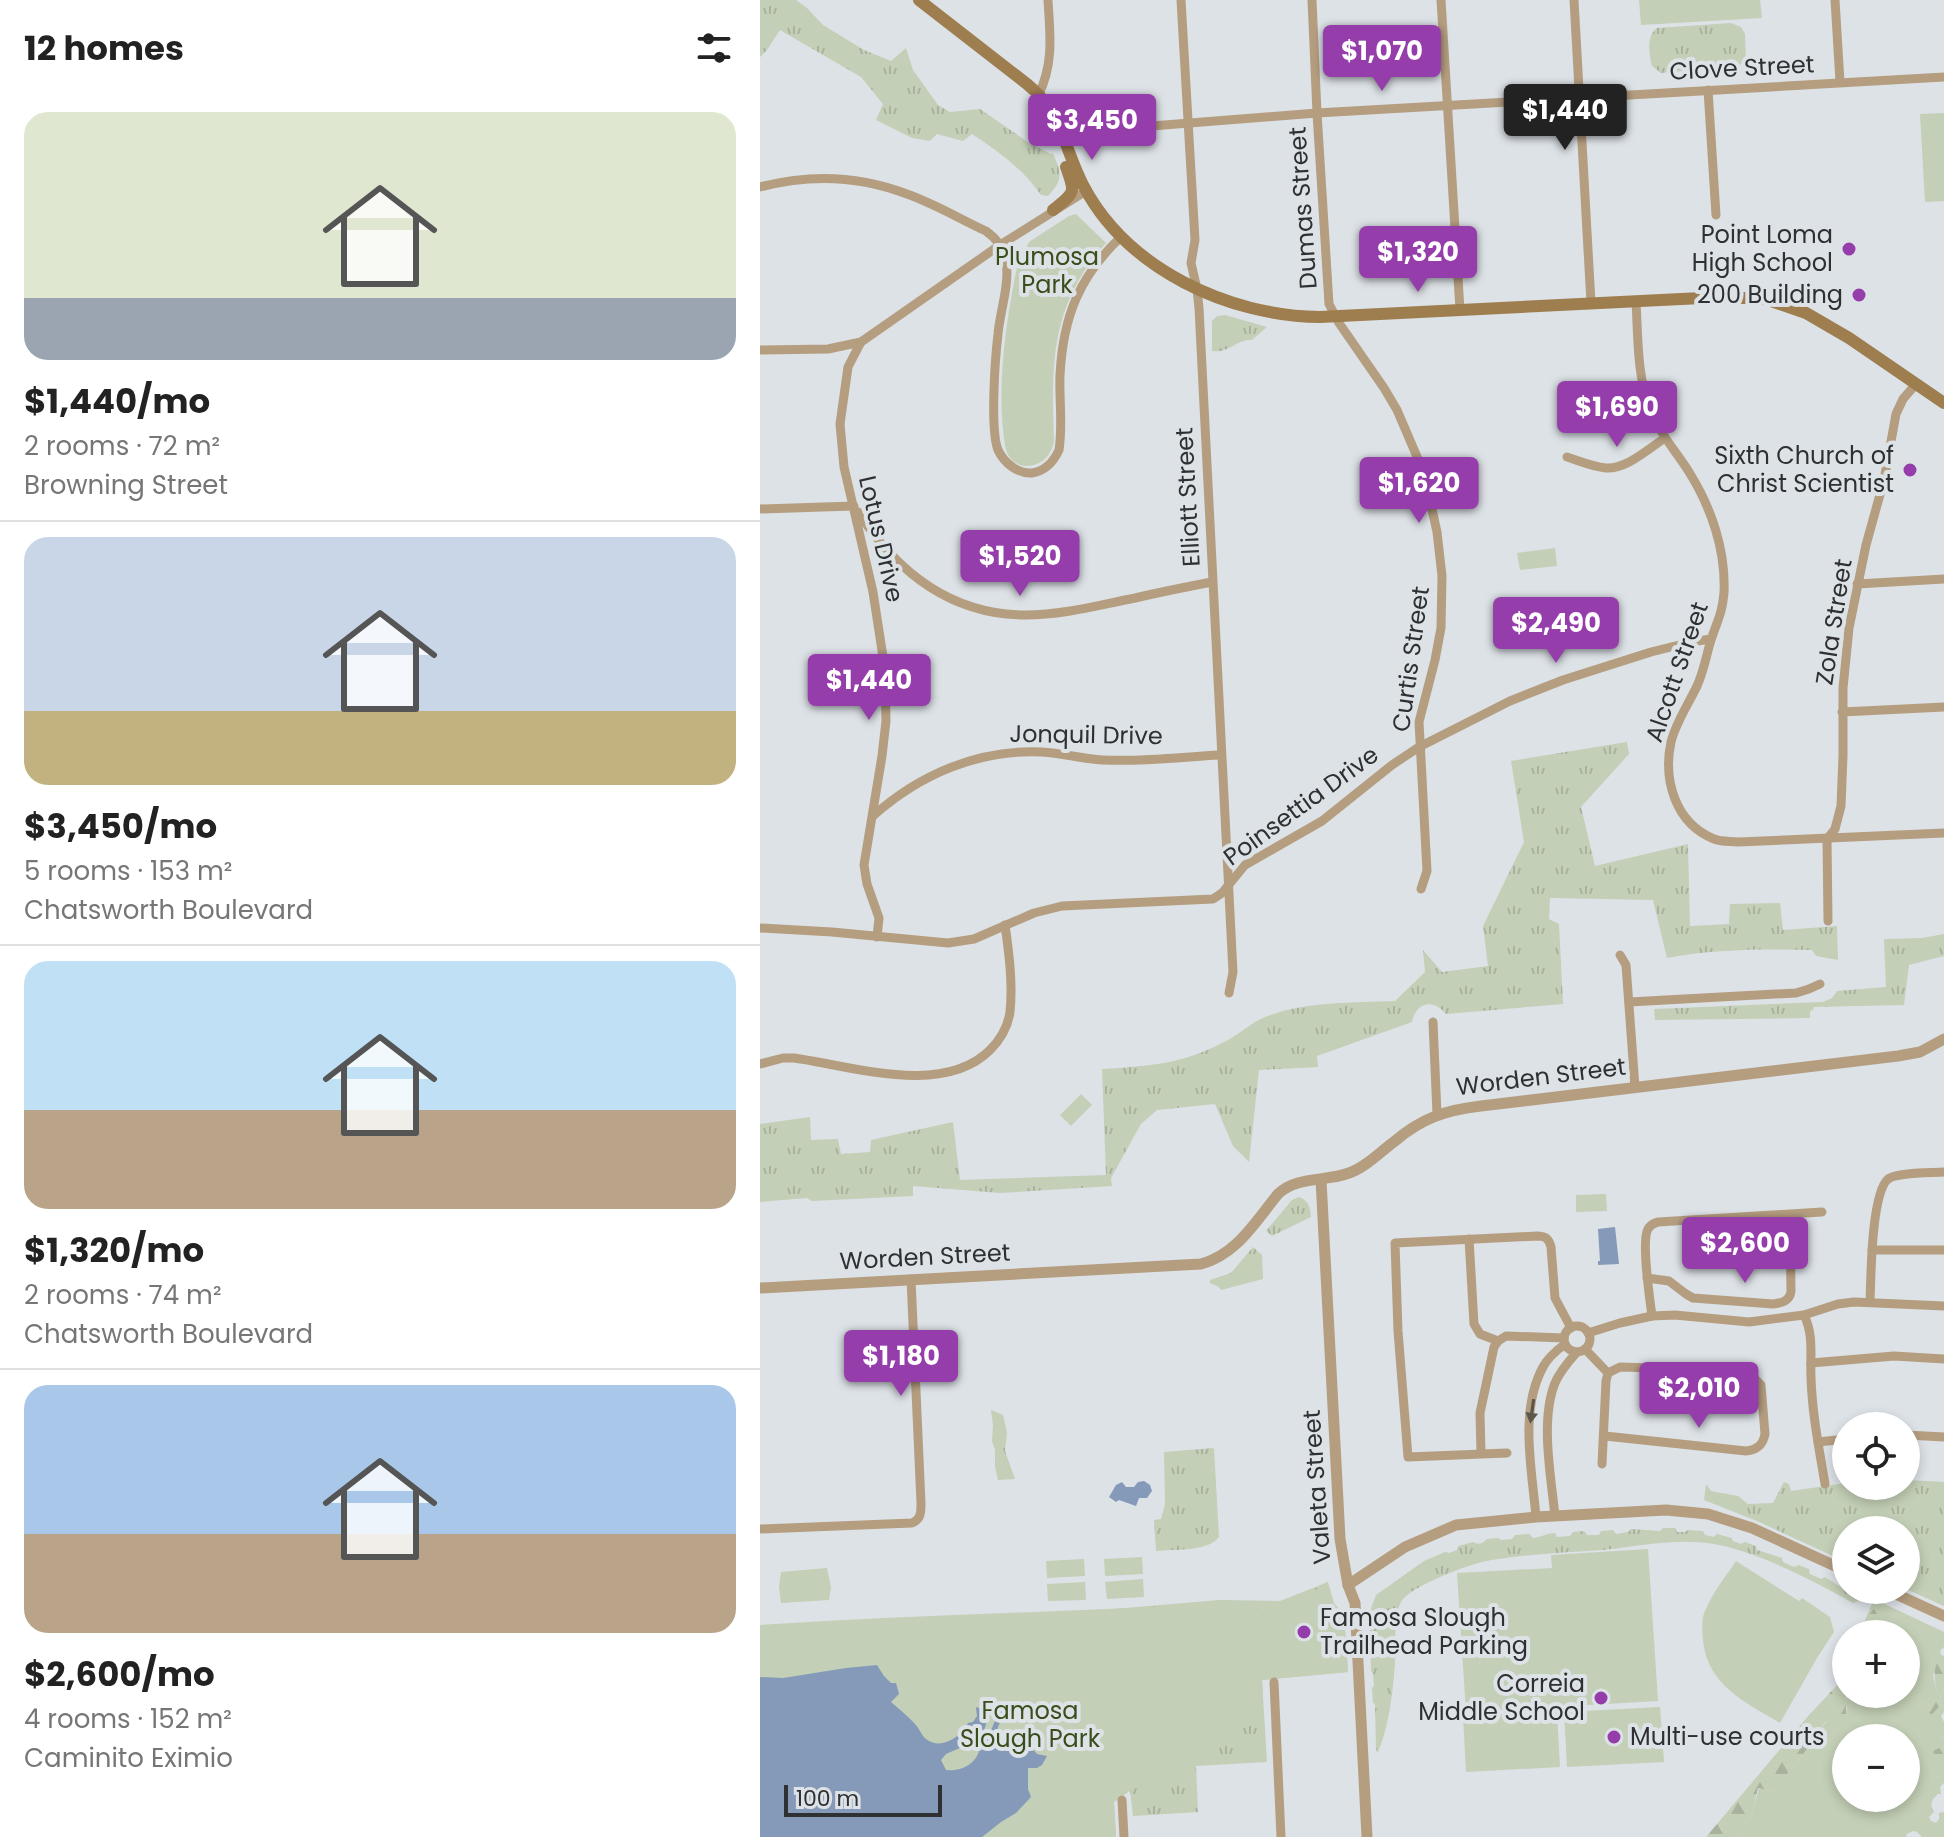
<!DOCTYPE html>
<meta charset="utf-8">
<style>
body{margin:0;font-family:Poppins,sans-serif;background:#f2f2f2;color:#222;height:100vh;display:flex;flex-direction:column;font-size:30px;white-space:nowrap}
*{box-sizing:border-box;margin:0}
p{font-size:26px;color:#767676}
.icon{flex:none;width:44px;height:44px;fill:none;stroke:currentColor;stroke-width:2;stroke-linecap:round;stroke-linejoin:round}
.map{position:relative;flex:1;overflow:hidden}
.sheet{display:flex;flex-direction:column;background:#fff;width:760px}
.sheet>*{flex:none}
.controls{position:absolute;left:1072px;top:1412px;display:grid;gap:16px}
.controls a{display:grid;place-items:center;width:88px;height:88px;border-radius:50%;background:#fff;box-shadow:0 4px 12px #0003;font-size:40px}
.scale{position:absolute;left:24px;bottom:20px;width:158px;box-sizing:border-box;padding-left:8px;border:4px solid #2e3032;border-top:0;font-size:22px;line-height:28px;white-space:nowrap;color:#2e3032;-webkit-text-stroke:6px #dde2e7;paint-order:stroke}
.price{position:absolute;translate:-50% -68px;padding:0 18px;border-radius:8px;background:#953daa;color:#fff;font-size:26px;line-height:52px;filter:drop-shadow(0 2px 4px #0008)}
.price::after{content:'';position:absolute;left:50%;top:48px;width:24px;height:18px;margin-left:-12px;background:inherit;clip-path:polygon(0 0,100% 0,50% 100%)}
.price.on{background:#222;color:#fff}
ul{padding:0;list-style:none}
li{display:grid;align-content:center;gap:16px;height:424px;padding:0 24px}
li+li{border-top:2px solid #e0e0e0}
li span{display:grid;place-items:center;height:248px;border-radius:24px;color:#555}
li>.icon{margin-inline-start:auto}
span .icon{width:144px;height:144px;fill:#fffc;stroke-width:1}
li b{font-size:34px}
h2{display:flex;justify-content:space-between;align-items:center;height:96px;padding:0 24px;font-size:34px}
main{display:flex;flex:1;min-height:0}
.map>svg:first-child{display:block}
.grass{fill:url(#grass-tufts)}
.forest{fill:url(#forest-firs)}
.green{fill:#c3cfb6;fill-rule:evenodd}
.water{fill:#859ab8;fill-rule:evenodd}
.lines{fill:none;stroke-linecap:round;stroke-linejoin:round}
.minor{stroke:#b59e80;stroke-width:9}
.tertiary{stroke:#b59e80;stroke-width:11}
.secondary{stroke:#9e7d4f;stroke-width:12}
.oneway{fill:#5d564d}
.poi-dot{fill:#953daa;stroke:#dde2e7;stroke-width:3}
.labels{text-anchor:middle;stroke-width:8;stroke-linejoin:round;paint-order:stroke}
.street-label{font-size:24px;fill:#2e3032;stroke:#dde2e7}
.poi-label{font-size:24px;fill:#2e3032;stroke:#dde2e7;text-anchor:end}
.park-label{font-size:24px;fill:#394e1b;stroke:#dde2e7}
</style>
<main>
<section class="sheet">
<h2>12 homes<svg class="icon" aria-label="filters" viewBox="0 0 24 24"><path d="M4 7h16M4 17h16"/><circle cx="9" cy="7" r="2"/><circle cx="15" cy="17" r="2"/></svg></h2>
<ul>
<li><span style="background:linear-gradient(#dfe7d0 75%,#9aa5b1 0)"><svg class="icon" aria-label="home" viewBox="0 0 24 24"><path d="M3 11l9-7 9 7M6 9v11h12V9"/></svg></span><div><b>$1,440/mo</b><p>2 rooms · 72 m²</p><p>Browning Street</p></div></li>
<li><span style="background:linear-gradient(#c9d6e8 70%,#c2b280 0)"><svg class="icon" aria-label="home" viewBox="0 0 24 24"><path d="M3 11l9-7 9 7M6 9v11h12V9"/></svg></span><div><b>$3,450/mo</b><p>5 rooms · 153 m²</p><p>Chatsworth Boulevard</p></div></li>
<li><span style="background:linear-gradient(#bfe0f5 60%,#b9a48a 0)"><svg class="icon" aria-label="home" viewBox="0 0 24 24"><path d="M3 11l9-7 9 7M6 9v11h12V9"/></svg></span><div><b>$1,320/mo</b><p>2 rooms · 74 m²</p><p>Chatsworth Boulevard</p></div></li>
<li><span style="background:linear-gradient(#a9c7e8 60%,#b9a48a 0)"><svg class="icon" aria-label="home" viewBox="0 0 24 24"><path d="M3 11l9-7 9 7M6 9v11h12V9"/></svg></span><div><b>$2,600/mo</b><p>4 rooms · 152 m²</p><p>Caminito Eximio</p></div></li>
</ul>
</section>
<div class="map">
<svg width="1184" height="1837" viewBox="0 0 1184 1837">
<defs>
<pattern id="grass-tufts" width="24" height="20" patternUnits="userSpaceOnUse" patternTransform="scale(2)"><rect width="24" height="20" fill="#c3cfb6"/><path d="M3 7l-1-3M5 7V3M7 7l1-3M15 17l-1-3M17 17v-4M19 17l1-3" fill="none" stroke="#a8b29d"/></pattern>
<pattern id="forest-firs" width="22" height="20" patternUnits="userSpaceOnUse" patternTransform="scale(2)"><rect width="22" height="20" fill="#c3cfb6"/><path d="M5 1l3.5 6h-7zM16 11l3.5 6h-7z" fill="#a8b29d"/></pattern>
</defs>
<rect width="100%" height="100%" fill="#dde2e7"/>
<!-- grass -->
<g class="grass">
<path d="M 0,0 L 36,0 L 47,8 L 63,25 L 104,50 L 131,61 L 146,48 L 153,70 L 178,105 L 190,112 L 220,109 L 269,143 L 291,154 L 293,153 C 301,173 304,179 288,196 L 281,195 C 263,169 238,151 212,134 L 203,141 L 177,134 L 170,141 L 152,138 L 116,120 L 123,104 L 101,77 L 20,30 L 7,50 L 0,57 Z"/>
<path d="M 971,23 L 981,27 L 985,34 L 986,59 L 979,66 L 901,73 L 892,66 C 889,53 886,36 897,28 Z"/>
<path d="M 465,315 L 507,327 L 492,340 C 480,339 474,347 464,350 C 460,352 456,351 452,351 L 452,321 L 457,316 Z"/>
<path d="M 867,742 L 869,754 L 821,807 L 835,866 L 928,844 L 930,926 L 969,924 L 970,904 L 1020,903 L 1023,930 L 1077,926 L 1078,960 L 1056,956 L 1052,950 C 1003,949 954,949 907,958 L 893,900 L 790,898 L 789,919 L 799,924 L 803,1004 L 686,1014 C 673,998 656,1002 652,1022 L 557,1056 L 558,1067 L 499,1070 L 489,1162 L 473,1146 L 455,1104 L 397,1110 L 381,1124 L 351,1178 L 352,1186 L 240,1193 L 153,1186 L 153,1196 L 52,1201 L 47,1198 L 0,1202 L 0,1124 L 50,1117 L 51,1140 L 78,1139 L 81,1154 L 110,1152 L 111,1140 L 193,1122 L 200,1180 L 346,1175 L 342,1069 C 391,1066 424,1064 468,1040 C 481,1033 492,1022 505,1017 C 546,1001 592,1003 635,1001 L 665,972 L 663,950 L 682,972 L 728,966 L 723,926 L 764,842 L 751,761 Z"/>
<polygon points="1184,934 1184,956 1149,965 1144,1005 1054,1007 1053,1010 1050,1011 1050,1018 895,1020 894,1009 1063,1002 1072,998 1077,991 1126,987 1124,939 1162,938"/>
<path d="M 539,1197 C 549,1201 550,1207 551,1217 L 512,1236 L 506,1231 L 532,1200 Z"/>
<polygon points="493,1247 502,1255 503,1279 461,1290 459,1287 450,1283 450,1280 471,1273"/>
<polygon points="231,1410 243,1415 247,1432 245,1451 255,1479 238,1480 235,1467 235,1450 232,1441 233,1426"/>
<path d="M 454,1448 L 459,1537 C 448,1552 414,1549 396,1551 L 394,1520 L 401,1519 L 405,1504 L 404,1452 Z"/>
<polygon points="1146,1480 1184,1482 1184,1606 1146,1589 1146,1530 1086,1530 1086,1562 997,1521 944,1500 946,1484 951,1491 978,1496 988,1504 1013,1503 1024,1482 1029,1484 1031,1491 1086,1483 1086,1486 1146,1486"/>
<path d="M 903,1528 L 915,1528 L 917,1532 L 925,1532 L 928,1530 L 943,1531 L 945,1535 L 954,1537 L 957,1534 L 972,1538 L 973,1541 L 981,1544 L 985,1542 L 996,1546 L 997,1550 L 1022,1558 L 1023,1562 L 1034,1567 L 1039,1565 L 1049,1569 L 1050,1574 L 1061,1579 L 1065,1577 L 1087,1591 L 1091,1590 L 1107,1598 L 1093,1603 C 1056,1582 1000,1553 959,1545 C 921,1537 882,1546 843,1550 C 803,1553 762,1554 722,1562 C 705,1566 649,1587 641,1602 C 633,1616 636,1647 635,1663 C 633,1691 629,1727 618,1752 L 616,1751 L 615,1704 L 613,1703 L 612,1688 L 614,1686 L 613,1674 L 611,1671 L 610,1611 L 616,1595 L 664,1561 L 685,1552 L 689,1553 L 697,1550 L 698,1546 L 713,1542 C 718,1545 723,1544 727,1539 L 738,1538 L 741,1540 L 752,1539 L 755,1535 L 769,1534 L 773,1538 C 782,1537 787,1533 795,1533 L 797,1537 L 810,1536 L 813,1532 L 824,1531 L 827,1535 L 839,1535 L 841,1531 L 853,1530 L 856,1534 L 868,1532 L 871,1529 L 900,1531 Z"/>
<polygon points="568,1582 566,1593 571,1614 584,1615 588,1672 502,1680 507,1762 436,1766 438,1812 373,1816 370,1790 354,1802 356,1837 315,1837 319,1612 459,1600 520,1601"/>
</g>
<!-- forest -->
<g class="forest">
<polygon points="1118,1603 1129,1608 1136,1632 1132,1634 1100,1634 1106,1618"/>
<path d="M 1181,1637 L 1184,1638 L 1184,1647 L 1180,1651 L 1181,1655 L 1184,1656 L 1184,1689 L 1180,1695 L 1182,1704 L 1172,1715 L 1159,1710 L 1160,1705 L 1177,1692 C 1173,1676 1175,1661 1175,1644 Z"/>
<polygon points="1086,1671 1086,1714 1065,1722 1045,1752 1013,1792 998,1788 992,1814 977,1837 946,1837 1049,1715 1082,1680"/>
<path d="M 1184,1737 L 1184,1776 C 1178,1779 1174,1778 1169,1774 C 1168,1760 1174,1745 1184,1737 Z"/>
</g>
<!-- green -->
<g class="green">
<polygon points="879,0 1000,0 1002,18 881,25"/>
<polygon points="1184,113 1184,201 1165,202 1160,114"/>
<path d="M 316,214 L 346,243 C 291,304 291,362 294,440 C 291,470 250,477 245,445 C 235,385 248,307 261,248 L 266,248 L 269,242 L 309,216 Z"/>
<polygon points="795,548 797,566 760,570 757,553"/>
<polygon points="321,1094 332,1105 311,1126 300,1115"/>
<polygon points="846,1194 847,1211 816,1212 816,1195"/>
<polygon points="888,1549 898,1701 706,1712 697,1573 792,1568 791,1555"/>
<polygon points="382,1557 383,1574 345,1576 344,1559"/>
<polygon points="324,1559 325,1576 287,1578 286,1561"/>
<path d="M 976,1561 L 1039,1601 L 1042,1598 L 1070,1617 L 1074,1632 L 1057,1658 L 1020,1723 C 985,1702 947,1685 943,1640 C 942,1629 941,1618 946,1609 C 953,1592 966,1576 976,1561 Z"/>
<polygon points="67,1568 71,1587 69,1600 21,1603 19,1587 21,1572"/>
<polygon points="383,1579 384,1597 347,1599 345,1582"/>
<polygon points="325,1582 326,1600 288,1601 287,1584"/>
<path d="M 568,1582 L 574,1603 L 584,1615 L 588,1672 L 502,1680 L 503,1690 L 456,1728 L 458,1731 L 389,1787 L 386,1784 L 371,1790 L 354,1802 L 356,1837 L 0,1837 L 0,1625 C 165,1614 330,1612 494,1601 L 502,1625 Z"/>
<path d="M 1116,1600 L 1184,1632 L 1184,1638 L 1181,1637 L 1175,1644 L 1179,1656 L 1173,1676 L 1177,1692 L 1160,1705 L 1159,1710 L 1172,1714 L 1182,1704 L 1180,1694 L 1184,1689 L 1184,1712 L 1181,1716 L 1184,1722 L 1184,1737 L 1181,1739 L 1179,1748 L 1173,1751 L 1176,1760 L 1170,1762 L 1169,1774 C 1174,1778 1178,1779 1184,1776 L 1184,1783 L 1180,1787 L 1181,1794 L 1178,1794 L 1173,1799 L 1171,1805 L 1174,1812 L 1169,1817 L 1171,1821 L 1176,1823 L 1179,1819 L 1179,1813 L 1184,1812 L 1184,1837 L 1162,1837 L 1157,1832 L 1153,1831 L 1147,1834 L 1146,1837 L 977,1837 L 992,1814 L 999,1788 L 1013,1792 L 1045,1752 L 1065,1723 L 1075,1714 L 1086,1714 L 1087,1708 L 1084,1700 L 1087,1698 L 1087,1694 L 1094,1700 L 1101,1694 L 1146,1694 L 1146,1634 L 1132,1634 L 1135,1631 L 1124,1623 L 1128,1608 L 1118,1604 L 1106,1618 L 1113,1601 ZM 1086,1738 L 1146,1738 L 1146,1798 L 1086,1798 Z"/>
<polygon points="900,1707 904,1762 807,1767 804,1712"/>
<polygon points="797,1711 800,1767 706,1772 703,1716"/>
</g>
<!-- water -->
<g class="water">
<polygon points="855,1227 859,1264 838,1265 838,1261 840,1261 838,1229"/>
<polygon points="384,1481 390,1485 392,1491 387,1498 379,1498 376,1506 359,1500 356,1502 349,1497 356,1485 362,1482 366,1487 374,1487 378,1482"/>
<path d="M 117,1665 L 124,1676 L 131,1683 L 136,1683 L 139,1694 L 131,1702 C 139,1709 148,1716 155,1724 C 159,1728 162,1736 166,1739 C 181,1751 202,1736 208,1723 L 213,1722 L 217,1716 L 216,1708 L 217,1707 L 224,1711 L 231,1712 C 225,1720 227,1729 220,1737 L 224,1740 L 228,1738 L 238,1713 L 258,1701 C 251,1711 239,1718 237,1731 L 242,1732 L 240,1746 L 241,1749 L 246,1747 L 272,1748 L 277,1754 L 287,1756 L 282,1765 L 277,1768 L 268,1768 L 268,1789 L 271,1797 L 256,1813 L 241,1822 L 222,1837 L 0,1837 L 0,1677 L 23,1678 L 86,1668 ZM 216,1741 L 220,1744 C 220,1762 203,1772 186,1770 L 181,1760 L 186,1754 Z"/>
</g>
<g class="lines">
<!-- minor -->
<g class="minor">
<polyline points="421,0 435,240 431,263 437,289 439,308 473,972 469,993"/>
<polyline points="552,0 557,113 569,304 579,323 624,388 637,410 664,473 677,532 682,576 681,628 675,660 659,722 667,871 661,889"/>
<polyline points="681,0 700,310"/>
<polyline points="814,0 831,303"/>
<polyline points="1075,0 1080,82"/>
<polyline points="948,90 956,215"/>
<path d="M 279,94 C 294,62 290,35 288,0"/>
<polyline points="303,133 557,113 1184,77"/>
<path d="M 0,187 C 49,174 100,176 147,194 C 175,204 200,219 226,231 C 237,239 244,248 246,261 C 250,284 240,311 238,334 C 235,359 230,430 238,450 C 244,463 258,474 272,473 C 285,471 294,461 299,450 C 303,425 299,399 300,375 C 303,317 319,276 362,236"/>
<path d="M 876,301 C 878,337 877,376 890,410 C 899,433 916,451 929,472 C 951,507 966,550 964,593 C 962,615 957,621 951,640 C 946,656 944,671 937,686 C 928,705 916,722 911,742 C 903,780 915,823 954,839 C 961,842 970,841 978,842 L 1184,833"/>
<polyline points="101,342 88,367 80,424 84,467 113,592 125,670 126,721 122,756 104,865 107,884 119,918 117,937"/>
<polyline points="0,350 68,349 101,342 240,245 326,191"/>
<path d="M 807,457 C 819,461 833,467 846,468 C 867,469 888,449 905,438"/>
<polyline points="0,509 94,506"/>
<path d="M 98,512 C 137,572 191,615 266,615 C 303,615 339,605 375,598 C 400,592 426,587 452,582"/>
<polyline points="1097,584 1184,579"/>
<polyline points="1082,712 1184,707"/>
<path d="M 113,816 C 160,774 219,749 282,752 C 302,753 323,759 343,760 C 382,762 422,757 460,755"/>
<polyline points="1068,921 1067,839 1075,829 1081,806 1083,756 1083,688 1089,628 1106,545 1124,480 1136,414 1143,399 1156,384"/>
<polyline points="0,928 72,932 188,943 214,939 274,913 302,906 453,899 462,893 485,865 562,821 632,765 659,747 750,701 803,680 891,652 931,642 951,639"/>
<polyline points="860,955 866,965 875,1087"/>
<polyline points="869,1002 1036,993 1049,989 1060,984"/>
<polyline points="673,1022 677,1114"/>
<path d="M 0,1064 L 23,1058 L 34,1058 C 92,1066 183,1097 230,1050 C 240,1040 248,1026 250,1012 C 253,984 249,953 245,925"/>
<polyline points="709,1239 714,1324 720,1334 738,1341"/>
<polyline points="1112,1250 1184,1250"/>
<path d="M 887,1278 L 909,1281 L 926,1294 L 933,1298 L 1013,1304 C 1022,1303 1030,1301 1031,1291 L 1030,1215"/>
<path d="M 1110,1302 C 1111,1279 1111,1194 1128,1179 C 1138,1172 1171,1173 1184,1172"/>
<path d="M 1044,1315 C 1054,1335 1050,1355 1051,1377 C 1052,1413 1059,1448 1065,1484"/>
<path d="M 892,1316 C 890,1300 881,1241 888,1229 C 891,1224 893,1224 898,1222 L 1062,1212"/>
<circle cx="817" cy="1339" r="13"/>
<polyline points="828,1333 860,1323 892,1316 915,1315 989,1322 1044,1315 1078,1304 1094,1302 1184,1306"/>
<polyline points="738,1341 746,1336 804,1338"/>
<polyline points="825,1349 848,1373"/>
<polyline points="1051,1363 1134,1356 1184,1359"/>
<polyline points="1146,1435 1184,1437"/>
<path d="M 845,1436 L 986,1451 C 997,1450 1003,1445 1005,1434 L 1001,1385 L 994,1378 L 987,1376 L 927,1369 L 860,1367 L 848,1373"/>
<polyline points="1058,1442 1086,1439"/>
<polyline points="721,1453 720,1413 734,1347 738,1341"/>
<path d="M 747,1453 L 648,1457 L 638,1331 L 635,1243 L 777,1236 C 786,1236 789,1239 791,1247 L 795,1298 L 811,1328"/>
<polyline points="842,1464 846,1381 848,1373"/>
<path d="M 795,1516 C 791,1476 780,1420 795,1383 C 800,1371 809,1361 817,1352"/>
<path d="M 776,1517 C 772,1469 759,1411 783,1367 C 788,1357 797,1350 805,1344"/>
<path d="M 0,1529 L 152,1523 C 161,1519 161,1513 161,1503 L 151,1279"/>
<polyline points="514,1682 521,1837"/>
<polyline points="362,1800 364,1837"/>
</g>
<!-- tertiary -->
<g class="tertiary">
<polyline points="561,1180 580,1539 588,1585 595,1603 607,1837"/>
<path d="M 0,1288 L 441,1264 C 477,1254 495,1222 518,1194 C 537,1176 565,1182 589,1173 C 606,1167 620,1152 635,1141 C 662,1118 686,1110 721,1106 L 1138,1056 L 1160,1052 L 1184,1039"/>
<polyline points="588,1585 645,1547 696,1525 776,1517 906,1510 948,1514 992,1528 1086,1571"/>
<polyline points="1127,1590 1184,1616"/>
</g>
<!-- secondary -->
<g class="secondary">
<path d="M 159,0 L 267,84 C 302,112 304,148 323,185 C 367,269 468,316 560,317 L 962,297 L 1005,299 L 1046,313 L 1089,338 L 1184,403"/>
<path d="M 293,210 C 315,192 316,194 306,167"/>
</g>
</g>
<!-- one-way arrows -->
<defs><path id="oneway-solid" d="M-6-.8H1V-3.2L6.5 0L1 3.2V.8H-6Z" transform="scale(2)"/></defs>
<use class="oneway" href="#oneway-solid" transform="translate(772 1411) rotate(98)"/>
<!-- markers -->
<g class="poi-dot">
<circle cx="1089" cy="249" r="8"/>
<circle cx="1099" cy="295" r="8"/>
<circle cx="1150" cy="470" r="8"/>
<circle cx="544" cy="1632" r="8"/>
<circle cx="841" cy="1698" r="8"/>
<circle cx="854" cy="1737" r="8"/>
</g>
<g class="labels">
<!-- street labels -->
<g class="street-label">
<text transform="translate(982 68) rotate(-3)" y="8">Clove Street</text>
<text transform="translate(543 208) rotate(-94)" y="8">Dumas Street</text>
<text transform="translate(428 497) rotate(-93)" y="8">Elliott Street</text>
<text transform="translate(121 539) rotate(77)" y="8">Lotus Drive</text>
<text transform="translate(1074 622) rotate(-81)" y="8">Zola Street</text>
<text transform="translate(651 659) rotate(-82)" y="8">Curtis Street</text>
<text transform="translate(917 672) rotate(-71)" y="8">Alcott Street</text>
<text transform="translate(326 735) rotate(1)" y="8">Jonquil Drive</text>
<text transform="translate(541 806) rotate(-36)" y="8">Poinsettia Drive</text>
<text transform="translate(781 1077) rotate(-7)" y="8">Worden Street</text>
<text transform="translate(165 1257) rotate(-3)" y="8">Worden Street</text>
<text transform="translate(557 1487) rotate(-94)" y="8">Valeta Street</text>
</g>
<!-- poi labels -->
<g class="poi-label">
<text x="1073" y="243">Point Loma<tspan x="1073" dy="28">High School</tspan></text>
<text x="1083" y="303">200 Building</text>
<text x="1134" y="464">Sixth Church of<tspan x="1134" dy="28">Christ Scientist</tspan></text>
<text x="560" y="1626" text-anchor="start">Famosa Slough<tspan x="560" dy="28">Trailhead Parking</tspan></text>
<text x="825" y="1692">Correia<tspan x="825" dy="28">Middle School</tspan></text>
<text x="870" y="1745" text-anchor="start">Multi-use courts</text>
</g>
<!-- park labels -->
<g class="park-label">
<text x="287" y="265">Plumosa<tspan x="287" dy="28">Park</tspan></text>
<text x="270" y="1719">Famosa<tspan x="270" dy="28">Slough Park</tspan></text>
</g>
</g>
</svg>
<div class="controls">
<a><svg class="icon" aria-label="locate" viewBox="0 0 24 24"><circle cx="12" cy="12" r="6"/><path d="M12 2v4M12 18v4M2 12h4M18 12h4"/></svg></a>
<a><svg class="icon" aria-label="layers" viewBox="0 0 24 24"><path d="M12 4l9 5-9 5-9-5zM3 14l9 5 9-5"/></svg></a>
<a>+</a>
<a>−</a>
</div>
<div class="scale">100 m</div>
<b class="price" style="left:622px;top:93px">$1,070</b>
<b class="price on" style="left:805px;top:152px">$1,440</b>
<b class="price" style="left:332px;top:162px">$3,450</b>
<b class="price" style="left:658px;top:294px">$1,320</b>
<b class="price" style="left:857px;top:449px">$1,690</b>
<b class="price" style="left:659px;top:525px">$1,620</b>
<b class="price" style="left:260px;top:598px">$1,520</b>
<b class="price" style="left:796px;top:665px">$2,490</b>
<b class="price" style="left:109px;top:722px">$1,440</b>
<b class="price" style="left:985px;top:1285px">$2,600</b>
<b class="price" style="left:141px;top:1398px">$1,180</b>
<b class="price" style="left:939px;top:1430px">$2,010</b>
</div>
</main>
